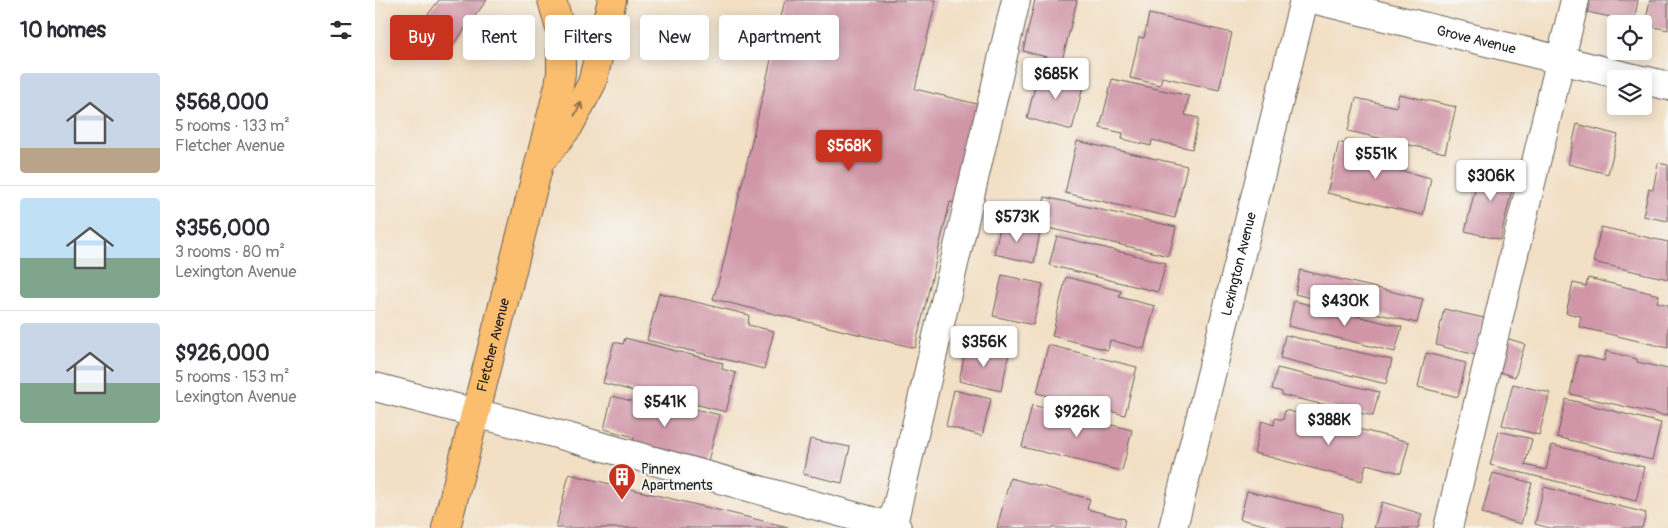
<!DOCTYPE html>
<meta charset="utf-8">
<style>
body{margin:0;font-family:Pangolin,sans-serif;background:#f2f2f3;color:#2b2b33;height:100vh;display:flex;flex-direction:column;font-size:19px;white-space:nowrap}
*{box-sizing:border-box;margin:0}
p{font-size:16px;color:#7c7c81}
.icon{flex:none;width:28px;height:28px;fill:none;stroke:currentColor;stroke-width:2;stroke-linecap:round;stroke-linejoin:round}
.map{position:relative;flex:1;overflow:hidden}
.panel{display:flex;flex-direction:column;background:#fff;width:375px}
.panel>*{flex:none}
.hud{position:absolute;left:15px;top:15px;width:475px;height:45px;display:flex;gap:10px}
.controls{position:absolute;left:1232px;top:15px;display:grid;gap:10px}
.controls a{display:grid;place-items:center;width:45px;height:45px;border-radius:5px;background:#fff;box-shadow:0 2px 12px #0003;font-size:25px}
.price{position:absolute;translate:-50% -42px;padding:0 11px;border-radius:5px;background:#fff;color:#222;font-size:16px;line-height:32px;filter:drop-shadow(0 1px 2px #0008)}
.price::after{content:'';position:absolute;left:50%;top:30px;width:15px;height:11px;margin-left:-8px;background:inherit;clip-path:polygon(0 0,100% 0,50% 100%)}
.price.active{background:#c8321e;color:#fff}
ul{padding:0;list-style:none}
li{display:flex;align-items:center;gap:15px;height:125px;padding:0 20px}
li+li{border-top:1px solid #e1e1e2}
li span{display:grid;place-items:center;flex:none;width:140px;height:100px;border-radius:5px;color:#555}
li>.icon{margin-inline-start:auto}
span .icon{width:60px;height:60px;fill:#fffc;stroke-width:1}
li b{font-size:21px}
h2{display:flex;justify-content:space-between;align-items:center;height:60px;padding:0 20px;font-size:21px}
.chip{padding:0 18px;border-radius:5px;background:#fff;box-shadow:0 2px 12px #0003;font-size:18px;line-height:45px}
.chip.active{background:#c8321e;color:#fff}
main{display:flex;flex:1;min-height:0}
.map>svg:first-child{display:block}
.building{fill:#d096a8}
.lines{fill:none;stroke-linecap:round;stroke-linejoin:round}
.minor-casing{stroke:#676057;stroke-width:30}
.major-casing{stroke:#676057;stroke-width:30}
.minor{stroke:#fff;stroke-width:28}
.major{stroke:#fbbd6e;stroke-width:28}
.oneway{stroke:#8c6c45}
.labels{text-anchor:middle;stroke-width:4;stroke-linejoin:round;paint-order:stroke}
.street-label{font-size:14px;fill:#1c1c1c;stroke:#f6f6f2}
.poi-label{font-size:14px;fill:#1c1c1c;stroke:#f6f6f2;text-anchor:start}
</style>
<main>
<section class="panel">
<h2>10 homes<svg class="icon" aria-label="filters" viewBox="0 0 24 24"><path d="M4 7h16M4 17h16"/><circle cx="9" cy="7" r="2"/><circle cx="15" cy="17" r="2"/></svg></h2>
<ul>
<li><span style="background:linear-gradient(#c9d6e8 75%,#b9a48a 0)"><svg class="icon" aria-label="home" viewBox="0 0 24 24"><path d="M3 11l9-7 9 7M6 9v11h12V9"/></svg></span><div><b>$568,000</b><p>5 rooms · 133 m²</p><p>Fletcher Avenue</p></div></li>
<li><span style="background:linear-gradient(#bfe0f5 60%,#7fa58c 0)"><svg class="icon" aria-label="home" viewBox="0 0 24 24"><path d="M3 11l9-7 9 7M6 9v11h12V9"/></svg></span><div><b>$356,000</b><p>3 rooms · 80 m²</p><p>Lexington Avenue</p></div></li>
<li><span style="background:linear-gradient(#c9d6e8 60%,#7fa58c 0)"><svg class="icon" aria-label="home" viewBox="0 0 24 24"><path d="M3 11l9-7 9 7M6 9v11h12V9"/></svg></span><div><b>$926,000</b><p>5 rooms · 153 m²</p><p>Lexington Avenue</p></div></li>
</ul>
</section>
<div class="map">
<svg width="1293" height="528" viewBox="0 0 1293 528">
<rect width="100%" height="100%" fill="#f6f6f2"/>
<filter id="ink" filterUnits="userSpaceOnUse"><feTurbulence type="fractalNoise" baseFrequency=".02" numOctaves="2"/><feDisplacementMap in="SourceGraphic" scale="10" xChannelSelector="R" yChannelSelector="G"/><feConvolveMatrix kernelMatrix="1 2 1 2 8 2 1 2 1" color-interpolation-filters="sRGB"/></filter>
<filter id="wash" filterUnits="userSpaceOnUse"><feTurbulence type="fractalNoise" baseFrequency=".0096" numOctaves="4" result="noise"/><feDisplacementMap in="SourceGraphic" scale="20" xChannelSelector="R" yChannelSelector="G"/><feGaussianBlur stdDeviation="1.12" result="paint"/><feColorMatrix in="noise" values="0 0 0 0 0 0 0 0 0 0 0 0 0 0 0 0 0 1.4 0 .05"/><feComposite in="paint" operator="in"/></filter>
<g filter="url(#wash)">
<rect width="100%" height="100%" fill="#f2dfc4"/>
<g id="blocks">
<!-- building -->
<g class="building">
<polygon points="64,0 112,0 74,50 53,54 34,39"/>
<polygon points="410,0 561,0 540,89 610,106 586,204 575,202 540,348 338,299 346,273"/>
<polygon points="660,0 702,0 687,61 648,51"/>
<polygon points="1215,0 1263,0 1259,22 1212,12"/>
<polygon points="1275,0 1293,0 1293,30 1270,25"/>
<polygon points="774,14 857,33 844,90 787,77 785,85 755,78 764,37 769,38"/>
<polygon points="664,71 709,83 697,130 652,118"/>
<polygon points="737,79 814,96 810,115 824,118 817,149 777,140 776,146 747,139 748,133 725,128"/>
<polygon points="1024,94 1081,107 1070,153 973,131 981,98 1021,107"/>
<polygon points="1202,124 1243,135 1233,174 1193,164"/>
<polygon points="971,139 1010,149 1006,166 1056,178 1048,215 952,193 964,142 970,144"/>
<polygon points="702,141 812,166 800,218 690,193"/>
<polygon points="1283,163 1293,165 1293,221 1268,216 1274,189 1278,190"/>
<polygon points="1106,165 1141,173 1125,240 1090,231"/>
<polygon points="670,197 801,227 794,256 673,228 675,221 665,219"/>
<polygon points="626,223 665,232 659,263 619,254"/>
<polygon points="1226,227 1293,242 1293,279 1218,262"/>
<polygon points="682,236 791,263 783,292 674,265"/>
<polygon points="925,270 1048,299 1042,323 920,294"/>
<polygon points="627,275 668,284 658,325 618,316"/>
<polygon points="691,277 746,291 744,297 780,306 769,349 735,340 733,350 677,336"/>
<polygon points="1213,278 1284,295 1282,302 1293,305 1293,348 1204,327 1206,316 1191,313 1198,283 1211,286"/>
<polygon points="284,293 374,315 373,325 399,331 389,369 272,340"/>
<polygon points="919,301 1027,327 1020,352 913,326"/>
<polygon points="1069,309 1109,318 1101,355 1061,345"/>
<polygon points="910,335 1017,360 1011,384 905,358"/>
<polygon points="250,338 348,363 347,369 361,373 351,412 292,397 292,400 228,383 239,342 248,344"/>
<polygon points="1131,338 1150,344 1140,377 1121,371"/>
<polygon points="592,344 634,354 626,391 584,381"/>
<polygon points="673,345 762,367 750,415 662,393"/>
<polygon points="1231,351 1262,359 1262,362 1293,369 1293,409 1291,416 1195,394 1203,355 1229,361"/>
<polygon points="1051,353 1091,363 1083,397 1043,387"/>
<polygon points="902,368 1004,392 998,416 907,395 907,392 897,389"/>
<polygon points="1138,384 1175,393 1164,435 1127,425"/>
<polygon points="579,390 616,399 607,436 571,426"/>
<polygon points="237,396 264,403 266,396 345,415 332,465 256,447 259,437 229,429"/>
<polygon points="1191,399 1286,423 1277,460 1182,437"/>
<polygon points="657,405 757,430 747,471 647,447"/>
<polygon points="910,410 1034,442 1026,473 991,464 987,481 879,453 887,421 899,425 900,418 908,420"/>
<polygon points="1124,431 1157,439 1150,465 1171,470 1177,445 1269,467 1261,501 1115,465"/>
<polygon points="435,439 475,447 467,483 428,474"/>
<polygon points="1118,473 1157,483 1146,524 1107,513"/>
<polygon points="194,474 413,527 413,528 181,528"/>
<polygon points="635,478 715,499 712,509 750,519 748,528 622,528"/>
<polygon points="1169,487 1271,513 1267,528 1175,528 1160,524"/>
<polygon points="872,491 968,514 965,528 902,528 865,519"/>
<polygon points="1007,502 1047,514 1043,528 999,528"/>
</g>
</g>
</g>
<g filter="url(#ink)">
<use href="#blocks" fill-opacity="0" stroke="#676057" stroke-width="1"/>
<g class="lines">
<defs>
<g id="minor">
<path id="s1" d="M 941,0 L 1263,79"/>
<polyline points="1269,80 1293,86"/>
<polyline points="0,387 178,433 522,528"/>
<polyline points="517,528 641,0"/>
<path id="s2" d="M 798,528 L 929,0"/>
<polyline points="1073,528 1200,0"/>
</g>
<g id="major">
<polyline points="170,156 194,126 217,83 237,0"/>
<path id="s3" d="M 71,528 L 184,86 L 186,73 L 186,32 L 177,0"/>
</g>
</defs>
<!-- minor casing -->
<use href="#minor" class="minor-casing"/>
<!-- major casing -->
<use href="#major" class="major-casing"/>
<!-- minor -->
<use href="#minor" class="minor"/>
<!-- major -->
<use href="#major" class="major"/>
</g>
<!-- one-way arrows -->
<defs><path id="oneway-shaft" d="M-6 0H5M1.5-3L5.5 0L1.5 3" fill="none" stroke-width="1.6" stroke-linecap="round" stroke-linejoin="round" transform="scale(1.25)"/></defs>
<use class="oneway" href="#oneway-shaft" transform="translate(203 109) rotate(-62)"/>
</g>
<!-- icons -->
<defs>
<symbol id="building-pin" viewBox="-11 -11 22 30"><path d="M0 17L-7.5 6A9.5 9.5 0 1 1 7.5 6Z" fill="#c8321e" stroke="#f6f6f2"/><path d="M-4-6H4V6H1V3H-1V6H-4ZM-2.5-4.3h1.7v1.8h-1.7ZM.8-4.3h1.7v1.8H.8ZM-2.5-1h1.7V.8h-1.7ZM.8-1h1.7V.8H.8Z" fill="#fff"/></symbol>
</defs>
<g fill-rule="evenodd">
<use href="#building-pin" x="231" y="461" width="32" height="43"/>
</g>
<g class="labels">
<!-- street labels -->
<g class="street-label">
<text dy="5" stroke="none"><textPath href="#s1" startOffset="165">Grove Avenue</textPath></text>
<text dy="5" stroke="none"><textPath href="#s2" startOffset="272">Lexington Avenue</textPath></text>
<text dy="5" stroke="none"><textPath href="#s3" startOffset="189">Fletcher Avenue</textPath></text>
</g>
<!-- poi labels -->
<g class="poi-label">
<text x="266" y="474">Pinnex<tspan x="266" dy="16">Apartments</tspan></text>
</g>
</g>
</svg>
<div class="controls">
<a><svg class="icon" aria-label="locate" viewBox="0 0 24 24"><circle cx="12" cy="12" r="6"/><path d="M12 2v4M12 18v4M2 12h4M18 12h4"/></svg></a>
<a><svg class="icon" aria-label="layers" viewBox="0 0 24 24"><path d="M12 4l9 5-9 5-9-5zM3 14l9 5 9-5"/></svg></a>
</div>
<b class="price" style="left:681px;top:100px">$685K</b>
<b class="price active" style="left:474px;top:172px">$568K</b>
<b class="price" style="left:1001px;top:180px">$551K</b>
<b class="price" style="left:1116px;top:202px">$306K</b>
<b class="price" style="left:642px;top:243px">$573K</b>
<b class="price" style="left:970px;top:327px">$430K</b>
<b class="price" style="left:609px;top:368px">$356K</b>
<b class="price" style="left:290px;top:428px">$541K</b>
<b class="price" style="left:702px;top:438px">$926K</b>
<b class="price" style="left:954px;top:446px">$388K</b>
<div class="hud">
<a class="chip active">Buy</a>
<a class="chip">Rent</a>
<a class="chip">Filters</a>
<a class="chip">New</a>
<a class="chip">Apartment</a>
</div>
</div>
</main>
